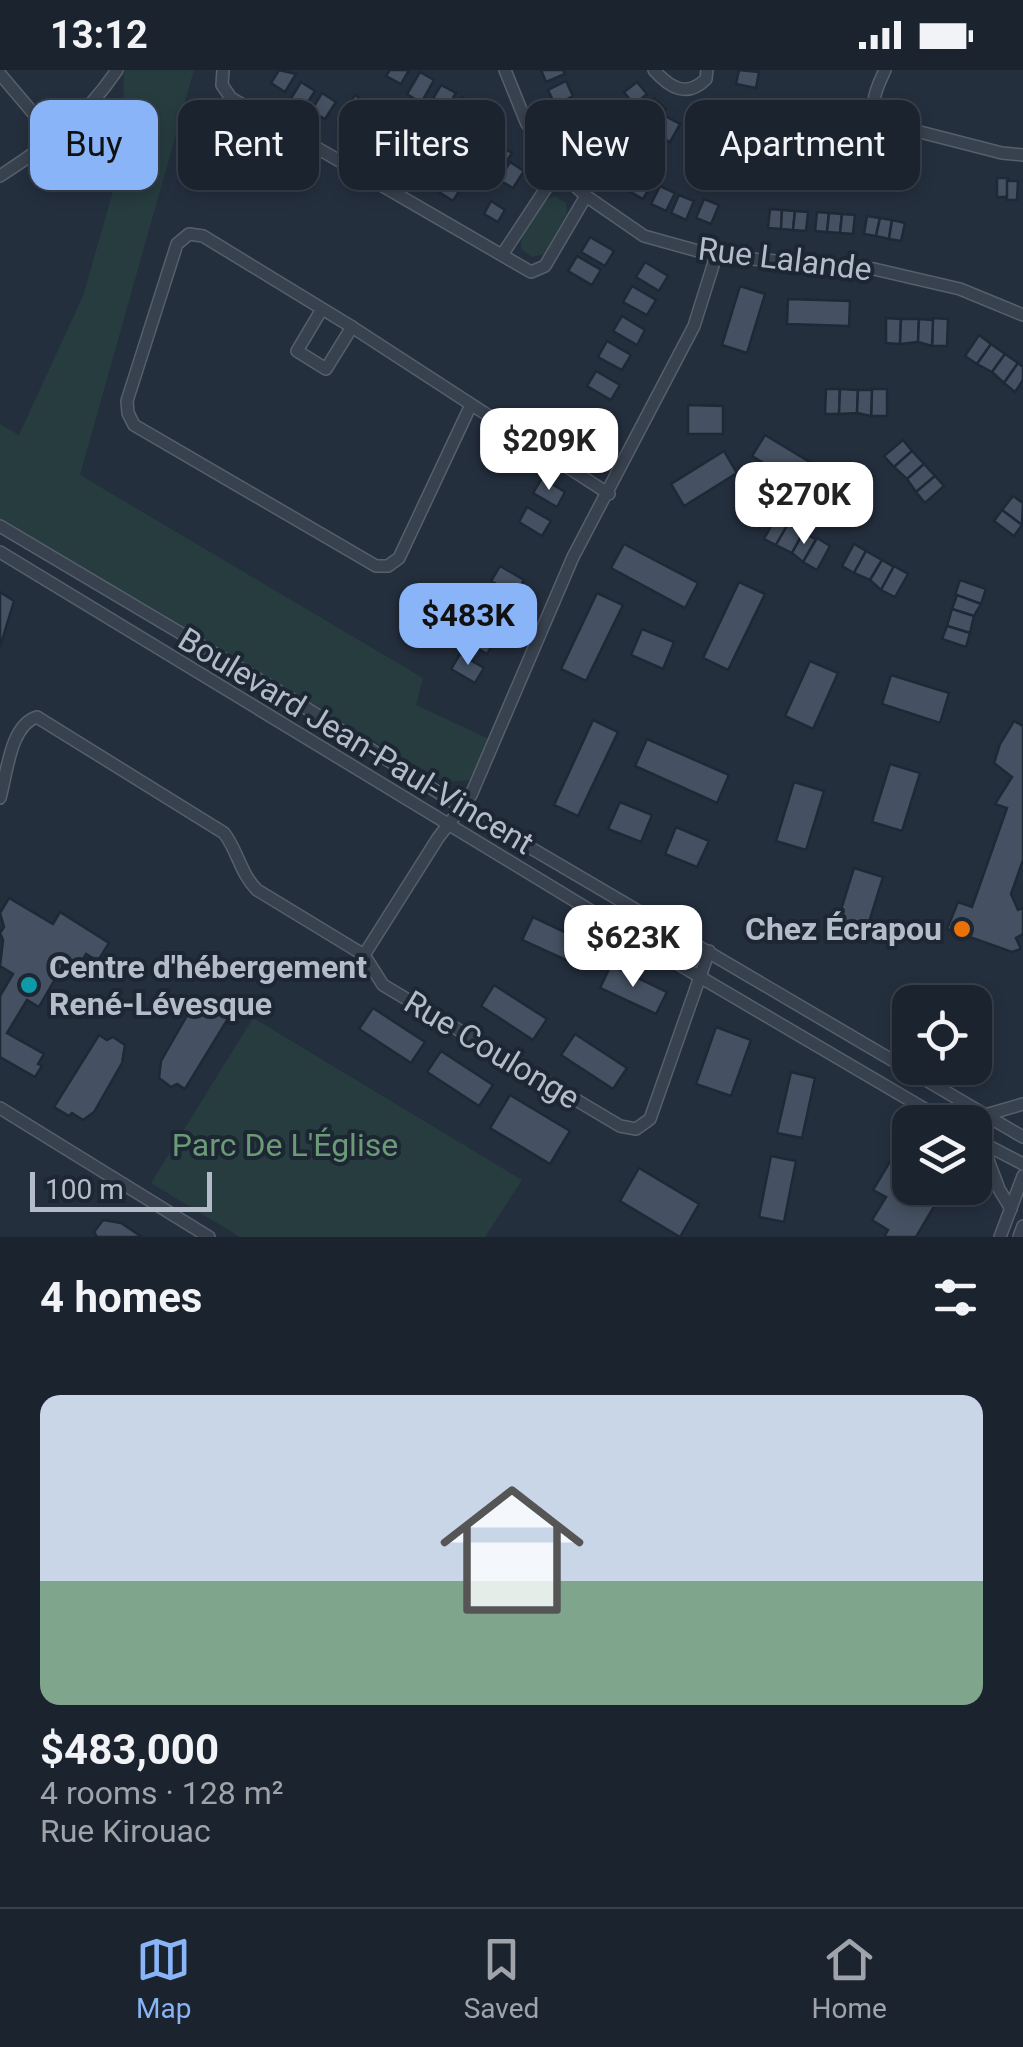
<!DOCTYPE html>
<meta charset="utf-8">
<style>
body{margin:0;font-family:Roboto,sans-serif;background:#242b36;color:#f1f3f6;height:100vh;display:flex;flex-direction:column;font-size:38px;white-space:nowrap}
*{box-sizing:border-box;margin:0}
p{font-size:32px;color:#a0a4aa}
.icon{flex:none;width:55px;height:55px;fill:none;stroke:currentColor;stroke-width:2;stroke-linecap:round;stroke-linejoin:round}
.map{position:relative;height:1167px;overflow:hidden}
.details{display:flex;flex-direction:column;background:#1b232e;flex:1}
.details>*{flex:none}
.top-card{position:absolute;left:30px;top:30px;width:965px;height:90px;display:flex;gap:20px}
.controls{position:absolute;left:892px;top:915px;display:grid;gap:20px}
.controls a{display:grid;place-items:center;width:100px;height:100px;border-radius:20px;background:#1b232e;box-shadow:0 5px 15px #0003,0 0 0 2px #39404a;font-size:50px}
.scale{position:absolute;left:30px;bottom:25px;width:182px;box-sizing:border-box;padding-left:10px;border:5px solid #b4bcc9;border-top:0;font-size:28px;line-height:35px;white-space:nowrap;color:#b4bcc9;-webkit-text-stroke:8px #1d2633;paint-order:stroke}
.price{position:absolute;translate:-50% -85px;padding:0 22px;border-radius:20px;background:#fff;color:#222;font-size:32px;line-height:65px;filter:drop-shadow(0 2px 5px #0008)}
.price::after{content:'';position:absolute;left:50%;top:60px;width:30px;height:22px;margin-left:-15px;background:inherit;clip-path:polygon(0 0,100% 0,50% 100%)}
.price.selected{background:#8ab4f8;color:#111}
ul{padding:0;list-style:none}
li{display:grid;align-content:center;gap:20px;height:530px;padding:0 40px}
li+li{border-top:2px solid #39404a}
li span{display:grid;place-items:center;height:310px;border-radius:20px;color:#555}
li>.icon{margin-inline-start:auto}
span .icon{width:180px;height:180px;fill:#fffc;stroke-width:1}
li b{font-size:42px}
h2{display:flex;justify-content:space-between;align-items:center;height:120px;padding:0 40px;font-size:42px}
.pill{padding:0 35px;border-radius:20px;background:#1b232e;box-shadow:0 5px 15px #0003,0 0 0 2px #39404a;font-size:35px;line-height:90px}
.pill.selected{background:#8ab4f8;color:#111}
.status{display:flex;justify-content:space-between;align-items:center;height:70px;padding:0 50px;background:#1b232e;direction:ltr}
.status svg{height:28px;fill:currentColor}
.tabs{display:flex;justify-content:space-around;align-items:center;height:140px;border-top:2px solid #39404a;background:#1b232e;font-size:28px;color:#a0a4aa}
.tabs a{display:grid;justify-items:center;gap:5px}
.tabs .selected{color:#8ab4f8}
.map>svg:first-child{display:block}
.green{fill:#263c3f}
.building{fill:#455162;stroke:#1f2835;stroke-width:2.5}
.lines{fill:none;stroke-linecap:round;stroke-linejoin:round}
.minor-casing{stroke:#565f6c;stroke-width:14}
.minor{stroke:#38414e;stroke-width:11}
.food-dot{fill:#e8710a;stroke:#1d2633;stroke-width:4}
.culture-dot{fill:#0f9aa8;stroke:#1d2633;stroke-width:4}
.labels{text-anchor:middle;stroke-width:8;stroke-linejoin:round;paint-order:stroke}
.street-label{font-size:32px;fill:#b4bcc9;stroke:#1d2633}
.poi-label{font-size:32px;font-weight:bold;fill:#b4bcc9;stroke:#1d2633;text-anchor:end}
.park-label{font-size:32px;fill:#6b9a76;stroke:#1d2633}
</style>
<div class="status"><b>13:12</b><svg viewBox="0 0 49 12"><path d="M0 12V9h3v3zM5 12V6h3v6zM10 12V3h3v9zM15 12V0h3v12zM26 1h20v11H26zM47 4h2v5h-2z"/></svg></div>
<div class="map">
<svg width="1023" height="1167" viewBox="0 0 1023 1167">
<rect width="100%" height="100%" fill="#242f3e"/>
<!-- green -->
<g class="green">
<polygon points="124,0 194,0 80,405 423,608 416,635 491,670 473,710 445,712 0,456 0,354 19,365 83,226 122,90"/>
<path d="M 556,126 L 566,133 L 567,143 L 544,184 L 532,187 L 521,179 C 520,160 537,131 556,126 Z"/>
<polygon points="253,948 522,1110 485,1167 240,1167 151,1113"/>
</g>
<!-- building -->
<g class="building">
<polygon points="279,0 296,4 285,22 271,13"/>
<polygon points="390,0 409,0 401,14 386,6"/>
<polygon points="541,0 563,0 565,4 546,12"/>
<polygon points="739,0 759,2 756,18 736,14"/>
<polygon points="420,2 434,10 421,33 407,24"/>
<polygon points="566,11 573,26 555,35 548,20"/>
<polygon points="301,12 315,21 304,38 290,30"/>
<polygon points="637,12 647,24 634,35 624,22"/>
<polygon points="441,15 456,23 445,41 431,32"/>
<polygon points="322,23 336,32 325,49 311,41"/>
<polygon points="355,25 367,33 350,61 337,53"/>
<polygon points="462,27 480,38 472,51 454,38"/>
<polygon points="654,28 666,39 651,54 640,42"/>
<polygon points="575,36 583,50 565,60 557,46"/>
<polygon points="719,36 733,51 722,63 707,48"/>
<polygon points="843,45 850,55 835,66 827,56"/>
<polygon points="482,46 496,55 486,72 472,64"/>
<polygon points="665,46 680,54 670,72 655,64"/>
<polygon points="368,54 381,62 370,79 351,67 359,55 365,59"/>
<polygon points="588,55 598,68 582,80 572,68"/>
<polygon points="704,55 706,75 689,76 688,56"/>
<polygon points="850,55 858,66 842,77 835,66"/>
<polygon points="389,63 403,72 392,89 378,81"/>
<polygon points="858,66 865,76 850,87 842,77"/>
<polygon points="497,74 512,83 501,100 487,92"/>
<polygon points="410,76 425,84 414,102 400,93"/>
<polygon points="602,77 614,88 599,103 587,91"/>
<polygon points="431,89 446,97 435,115 421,106"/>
<polygon points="621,91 634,101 622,117 609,108"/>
<polygon points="510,92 524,101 513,118 499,110"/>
<polygon points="639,103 653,112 643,129 629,121"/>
<polygon points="449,105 464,113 453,131 439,122"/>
<polygon points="997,108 1008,108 1007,127 997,127"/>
<polygon points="1007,111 1018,111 1017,130 1007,130"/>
<polygon points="660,116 675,123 666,141 651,134"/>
<polygon points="679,125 694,131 686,150 671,143"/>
<polygon points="704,129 719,135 711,154 696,148"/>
<polygon points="491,131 505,140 498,152 484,144"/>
<polygon points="770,139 782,140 781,159 768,158"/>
<polygon points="782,140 795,141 793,160 781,159"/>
<polygon points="795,141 808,142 806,161 793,160"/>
<polygon points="817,142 829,143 827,162 815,161"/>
<polygon points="829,143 842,144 840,163 827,162"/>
<polygon points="842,144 855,145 853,164 840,163"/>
<polygon points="867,146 880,148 876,166 864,164"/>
<polygon points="880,148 892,150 889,169 876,166"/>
<polygon points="892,150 905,153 901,171 889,169"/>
<polygon points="590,167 614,181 605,196 581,182"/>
<polygon points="577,186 601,200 592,215 568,201"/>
<polygon points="645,192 668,206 659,221 636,207"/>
<polygon points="632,216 656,230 647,245 623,232"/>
<polygon points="740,216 765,224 747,283 722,275"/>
<polygon points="788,229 850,231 849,256 787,254"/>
<polygon points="622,246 645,260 637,275 613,261"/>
<polygon points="886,248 901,249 900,274 886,273"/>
<polygon points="933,248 948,249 947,276 932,276"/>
<polygon points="901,249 919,249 918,272 900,274"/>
<polygon points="919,249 933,250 932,276 918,272"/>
<polygon points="979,265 991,274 977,294 965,286"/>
<polygon points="607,271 631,285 622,300 598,287"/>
<polygon points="991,274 1005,284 992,302 977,294"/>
<polygon points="1005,284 1018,293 1004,313 992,302"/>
<polygon points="1018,293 1023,297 1023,310 1015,322 1004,313"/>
<polygon points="596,301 620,315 611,330 587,316"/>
<polygon points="826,319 840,319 839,344 825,344"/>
<polygon points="840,319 858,320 857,343 839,344"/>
<polygon points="872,319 887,319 887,346 871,346"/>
<polygon points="858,320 872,320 871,346 857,343"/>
<polygon points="688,335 723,336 723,364 688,364"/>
<polygon points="765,365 818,397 804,418 752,386"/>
<polygon points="903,370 912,381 894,397 884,386"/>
<polygon points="724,381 737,403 684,436 671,414"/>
<polygon points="912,381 924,394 907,409 894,397"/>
<polygon points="924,394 935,406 916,422 907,409"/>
<polygon points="935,406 944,416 925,433 916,422"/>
<polygon points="542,408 565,422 557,437 533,423"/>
<polygon points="1013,426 1023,433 1022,455 1002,440"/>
<polygon points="527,437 551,451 542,466 519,452"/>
<polygon points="1002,440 1022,455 1014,466 994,451"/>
<polygon points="776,447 788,454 776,475 764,469"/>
<polygon points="788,454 803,463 792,483 776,475"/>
<polygon points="803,463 816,469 803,492 792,483"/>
<polygon points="817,468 830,476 817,500 803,492"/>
<polygon points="624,474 698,513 685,538 611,498"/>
<polygon points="854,474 866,481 854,503 842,496"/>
<polygon points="866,481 882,490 870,510 854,503"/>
<polygon points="882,490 894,497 881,520 870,510"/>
<polygon points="500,496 524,510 515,525 491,511"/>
<polygon points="894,496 908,504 895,527 881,520"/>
<polygon points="960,510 986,519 981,534 955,525"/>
<polygon points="739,512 765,524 728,600 703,588"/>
<polygon points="0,522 14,531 0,577"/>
<polygon points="597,523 623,535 586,611 561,599"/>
<polygon points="957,525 981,534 974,546 952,539"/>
<polygon points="952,539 974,546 970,563 947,556"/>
<polygon points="472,555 496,569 487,584 463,570"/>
<polygon points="947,556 970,563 966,577 942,569"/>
<polygon points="642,559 674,572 663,599 631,585"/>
<polygon points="460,584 484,598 475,613 451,599"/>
<polygon points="810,591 838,603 813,659 785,646"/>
<polygon points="891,605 949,623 940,653 882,634"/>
<polygon points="593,650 618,662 578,746 554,735"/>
<polygon points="1014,651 1023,656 1023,790 1011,824 1018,840 1023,838 1023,864 1016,868 1021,879 1012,882 947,859 958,832 972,837 1007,738 995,734 1012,707 994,693 1000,674"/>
<polygon points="647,669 729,705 717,733 635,696"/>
<polygon points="890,694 920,703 902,761 872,752"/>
<polygon points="794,712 824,721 806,780 776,771"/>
<polygon points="620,732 652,745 641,772 608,759"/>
<polygon points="676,757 709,771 697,797 665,784"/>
<polygon points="854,798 883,807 865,865 836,856"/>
<polygon points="9,828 53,854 60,842 109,873 98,891 86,884 77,900 65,892 39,937 27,930 7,963 44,984 38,994 42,996 35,1007 0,987 0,926 13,904 0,896 3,870 0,863 4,857 0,843"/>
<polygon points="533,847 590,874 579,896 522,870"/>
<polygon points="611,895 667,922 656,944 600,918"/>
<polygon points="494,915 547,949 533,970 481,936"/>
<polygon points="201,934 229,947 185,1019 177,1014 171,1017 159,1008 161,991 189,942"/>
<polygon points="373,938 425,972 411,993 359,959"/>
<polygon points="716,957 751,970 731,1026 696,1014"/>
<polygon points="575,964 627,998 613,1019 561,985"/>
<polygon points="99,965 107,970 113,967 125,975 122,993 94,1042 83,1050 72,1043 69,1046 54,1037"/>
<polygon points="441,981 493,1015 479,1036 427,1002"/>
<polygon points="791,1002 815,1008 802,1068 777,1063"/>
<polygon points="510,1025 570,1061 550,1094 490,1058"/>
<polygon points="898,1078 910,1085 910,1118 945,1118 916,1167 884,1167 888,1160 872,1150 886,1127 873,1120"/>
<polygon points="771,1086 796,1091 784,1152 759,1147"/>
<polygon points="639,1098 699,1134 680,1167 620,1131"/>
<polygon points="103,1150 121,1153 142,1167 97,1167 94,1162"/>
</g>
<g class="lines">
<defs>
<g id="minor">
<polyline points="223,0 222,15 231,28 531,202 545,196 586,126"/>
<polyline points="505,0 526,52 558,100 586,126 644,166 716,186 874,199 960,219 1023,245"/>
<path d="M 654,0 C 670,18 687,28 706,9 L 707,0"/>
<path d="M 885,0 C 876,20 866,36 885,53 L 1002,83 L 1023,85"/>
<polyline points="0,4 56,70"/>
<path d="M 0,106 C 49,74 84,49 117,0"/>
<polyline points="502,185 558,100"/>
<polyline points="322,239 297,281 326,299 352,257"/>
<polyline points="470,337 399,488 388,496 376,496 134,355 128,343 127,331 177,174 189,164 203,166 352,257 609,424"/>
<polyline points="0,456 295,631 461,737 1023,1067"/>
<polyline points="0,482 700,907 947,1052"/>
<path d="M 0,728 C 7,704 10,655 37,647 L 224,763 C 238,781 240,803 257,820 L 364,885 L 383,915 L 620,1056 L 636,1059 L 650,1049 L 709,881"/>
<polyline points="364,885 438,768 471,725 573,487 694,256 716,186"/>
<polyline points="0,1038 209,1167"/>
<polyline points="985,1045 1023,1034"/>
<polyline points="975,1069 1023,1094"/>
<polyline points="982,1074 999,1119 1011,1139"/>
<polyline points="1000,1167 1023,1106"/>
<polyline points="1019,1167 1023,1156"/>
</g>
</defs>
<!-- minor casing -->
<use href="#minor" class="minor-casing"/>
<!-- minor -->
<use href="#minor" class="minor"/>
</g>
<!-- markers -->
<circle class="food-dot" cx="962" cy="859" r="10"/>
<circle class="culture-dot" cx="29" cy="915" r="10"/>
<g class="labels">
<!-- street labels -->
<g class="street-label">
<text transform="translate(785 189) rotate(7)" y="11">Rue Lalande</text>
<text transform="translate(356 671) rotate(31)" y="11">Boulevard Jean-Paul-Vincent</text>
<text transform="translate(492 980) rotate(31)" y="11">Rue Coulonge</text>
</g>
<!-- poi labels -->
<g class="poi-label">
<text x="942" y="870">Chez Écrapou</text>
<text x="49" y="908" text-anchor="start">Centre d'hébergement<tspan x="49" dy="37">René-Lévesque</tspan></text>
</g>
<!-- park labels -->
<g class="park-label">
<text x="285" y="1086">Parc De L'Église</text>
</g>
</g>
</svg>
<div class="controls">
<a><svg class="icon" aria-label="locate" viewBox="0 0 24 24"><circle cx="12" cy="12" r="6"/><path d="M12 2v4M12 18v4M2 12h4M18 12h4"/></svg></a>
<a><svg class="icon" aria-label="layers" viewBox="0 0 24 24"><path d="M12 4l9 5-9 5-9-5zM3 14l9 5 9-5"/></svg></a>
</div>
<div class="scale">100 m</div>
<b class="price" style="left:549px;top:423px">$209K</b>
<b class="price" style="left:804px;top:477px">$270K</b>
<b class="price selected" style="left:468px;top:598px">$483K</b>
<b class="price" style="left:633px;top:920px">$623K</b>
<div class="top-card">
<a class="pill selected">Buy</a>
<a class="pill">Rent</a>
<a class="pill">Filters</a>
<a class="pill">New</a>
<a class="pill">Apartment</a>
</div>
</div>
<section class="details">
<h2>4 homes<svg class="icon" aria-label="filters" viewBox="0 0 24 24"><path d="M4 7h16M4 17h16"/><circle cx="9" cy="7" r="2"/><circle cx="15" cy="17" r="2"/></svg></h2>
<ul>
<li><span style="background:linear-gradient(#c9d6e8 60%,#7fa58c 0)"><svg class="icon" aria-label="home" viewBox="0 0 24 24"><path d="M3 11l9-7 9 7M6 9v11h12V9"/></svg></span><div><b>$483,000</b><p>4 rooms · 128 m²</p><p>Rue Kirouac</p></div></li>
</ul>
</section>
<nav class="tabs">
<a class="selected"><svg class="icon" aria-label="map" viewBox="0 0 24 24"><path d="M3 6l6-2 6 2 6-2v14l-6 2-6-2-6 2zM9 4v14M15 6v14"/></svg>Map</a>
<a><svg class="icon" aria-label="saved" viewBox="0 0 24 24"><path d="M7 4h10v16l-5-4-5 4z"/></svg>Saved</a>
<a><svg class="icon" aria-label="home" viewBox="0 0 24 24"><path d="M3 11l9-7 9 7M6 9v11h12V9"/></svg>Home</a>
</nav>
